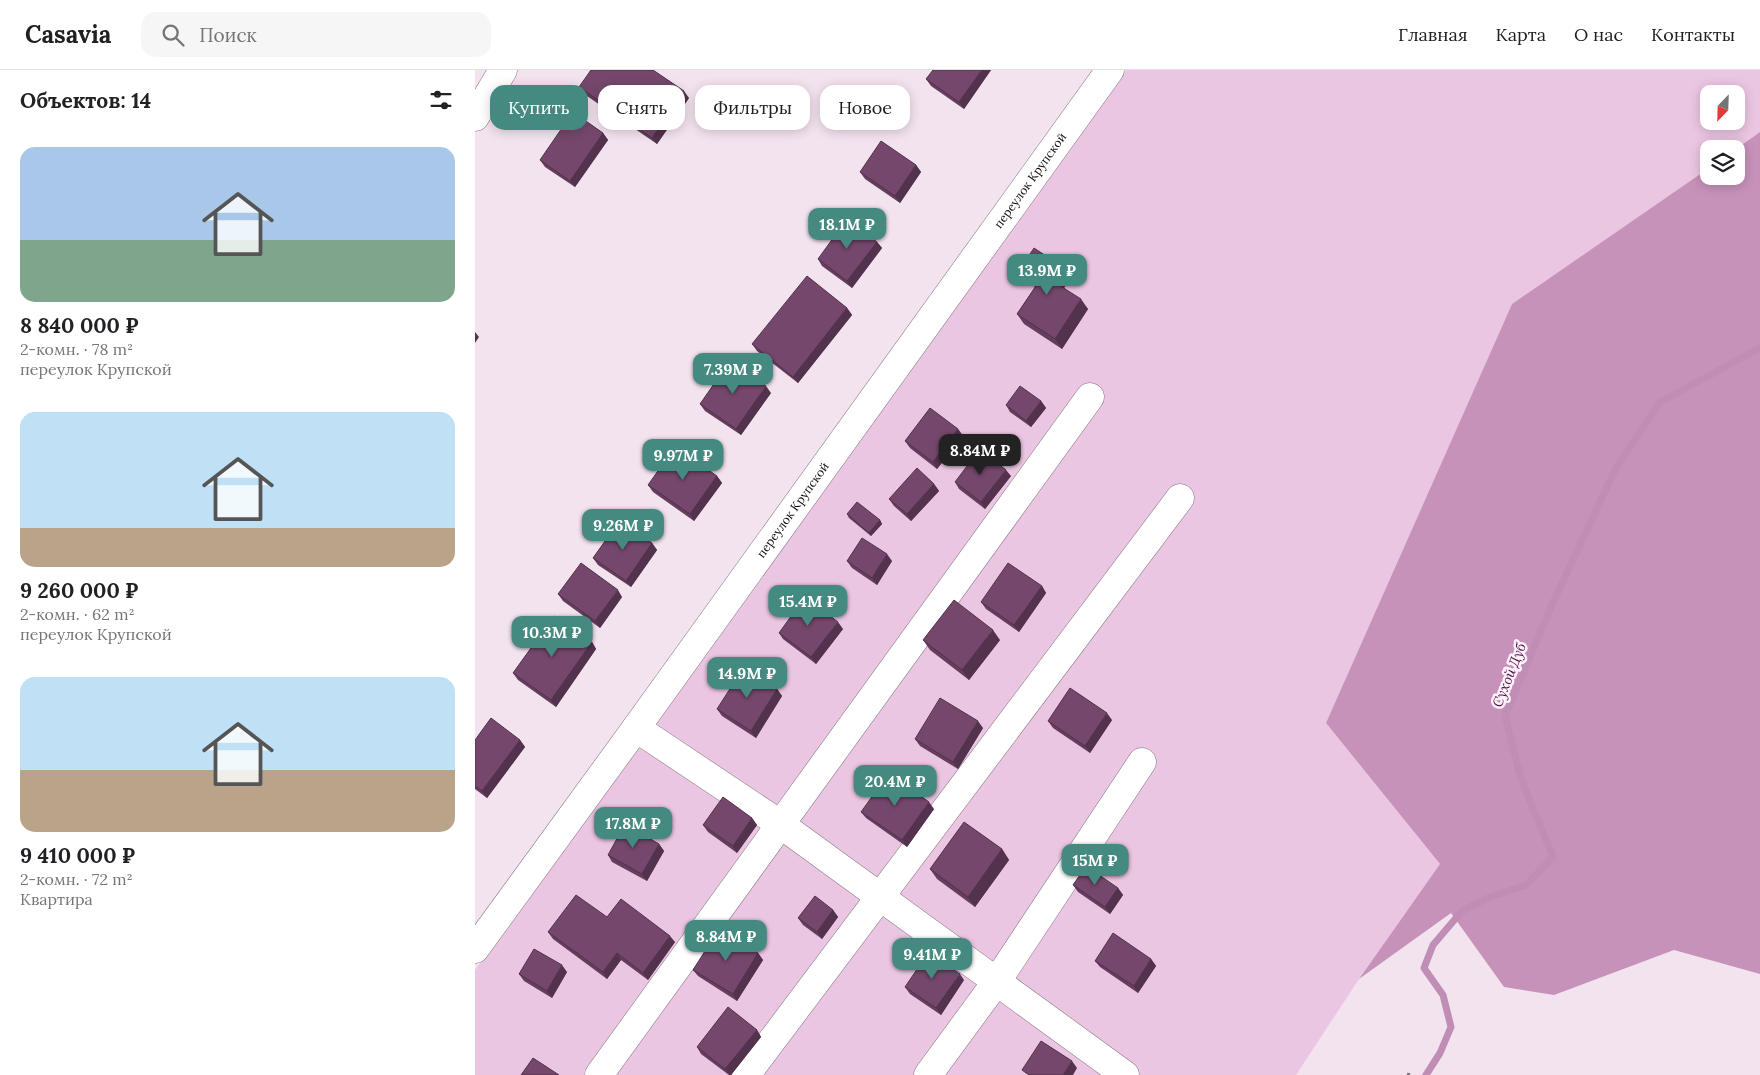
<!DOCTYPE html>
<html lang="ru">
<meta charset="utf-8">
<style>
body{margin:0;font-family:Lora,serif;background:#f6f6f6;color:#202124;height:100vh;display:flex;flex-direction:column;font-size:19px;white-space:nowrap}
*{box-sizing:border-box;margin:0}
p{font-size:16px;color:#757577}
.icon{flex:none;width:28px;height:28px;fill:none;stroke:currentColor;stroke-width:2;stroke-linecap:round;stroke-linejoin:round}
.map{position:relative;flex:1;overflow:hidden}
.sheet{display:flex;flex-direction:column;background:#fff;width:475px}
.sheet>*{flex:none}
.top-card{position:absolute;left:15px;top:15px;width:475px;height:45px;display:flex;gap:10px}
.needle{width:32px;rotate:203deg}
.buttons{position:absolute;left:1225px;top:15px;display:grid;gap:10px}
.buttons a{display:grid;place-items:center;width:45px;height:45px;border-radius:10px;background:#fff;box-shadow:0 2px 12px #0003;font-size:25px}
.price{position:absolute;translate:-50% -42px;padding:0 11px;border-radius:10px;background:#458a80;color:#fff;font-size:16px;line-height:32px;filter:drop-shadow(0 1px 2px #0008)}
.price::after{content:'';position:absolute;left:50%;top:30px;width:15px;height:11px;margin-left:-8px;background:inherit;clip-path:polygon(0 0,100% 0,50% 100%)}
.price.active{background:#222;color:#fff}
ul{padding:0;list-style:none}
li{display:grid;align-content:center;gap:10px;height:265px;padding:0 20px}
li span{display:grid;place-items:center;height:155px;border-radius:15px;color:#555}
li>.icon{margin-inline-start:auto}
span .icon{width:90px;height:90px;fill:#fffc;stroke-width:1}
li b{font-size:21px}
h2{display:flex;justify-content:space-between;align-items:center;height:60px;padding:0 20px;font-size:21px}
.pill{padding:0 18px;border-radius:15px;background:#fff;box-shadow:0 2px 12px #0003;font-size:18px;line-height:45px}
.pill.active{background:#458a80;color:#fff}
header{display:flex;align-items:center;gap:30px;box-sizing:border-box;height:70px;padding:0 25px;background:#fff;border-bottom:1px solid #e0e0e0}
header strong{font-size:24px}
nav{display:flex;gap:28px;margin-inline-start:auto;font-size:18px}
.search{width:350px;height:45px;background:#f6f6f6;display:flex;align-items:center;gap:12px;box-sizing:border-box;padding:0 18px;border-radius:15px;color:#757577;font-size:19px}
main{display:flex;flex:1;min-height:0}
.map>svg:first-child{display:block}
.green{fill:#ebc6e2;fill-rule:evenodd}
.forest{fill:#c692ba}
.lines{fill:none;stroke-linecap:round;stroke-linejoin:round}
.stream{stroke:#c08db4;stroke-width:7}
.minor-casing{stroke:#82747f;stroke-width:29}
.path{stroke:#847982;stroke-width:3;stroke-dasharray:4 2.5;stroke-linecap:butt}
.minor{stroke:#fff;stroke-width:28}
.wall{fill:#653d5d}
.shaded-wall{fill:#52324c}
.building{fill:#75476c;stroke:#52324c}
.labels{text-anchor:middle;stroke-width:5;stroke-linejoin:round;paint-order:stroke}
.street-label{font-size:12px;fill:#100b0f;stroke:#fef1fb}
.water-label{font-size:14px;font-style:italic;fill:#4f1246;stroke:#fef1fb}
</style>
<header>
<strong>Casavia</strong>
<div class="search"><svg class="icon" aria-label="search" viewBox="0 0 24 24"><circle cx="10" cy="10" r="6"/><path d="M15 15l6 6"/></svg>Поиск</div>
<nav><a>Главная</a><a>Карта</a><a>О нас</a><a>Контакты</a></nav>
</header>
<main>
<section class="sheet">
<h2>Объектов: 14<svg class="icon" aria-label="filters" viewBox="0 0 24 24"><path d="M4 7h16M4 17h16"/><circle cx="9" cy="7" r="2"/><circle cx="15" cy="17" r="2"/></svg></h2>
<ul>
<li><span style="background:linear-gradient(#a9c7e8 60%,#7fa58c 0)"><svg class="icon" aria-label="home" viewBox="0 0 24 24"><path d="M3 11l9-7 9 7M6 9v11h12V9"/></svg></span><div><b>8 840 000 ₽</b><p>2-комн. · 78 m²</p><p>переулок Крупской</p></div></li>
<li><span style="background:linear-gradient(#bfe0f5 75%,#b9a48a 0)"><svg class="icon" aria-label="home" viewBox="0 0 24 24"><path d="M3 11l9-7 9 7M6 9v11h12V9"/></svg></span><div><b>9 260 000 ₽</b><p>2-комн. · 62 m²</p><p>переулок Крупской</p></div></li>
<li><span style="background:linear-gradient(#bfe0f5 60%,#b9a48a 0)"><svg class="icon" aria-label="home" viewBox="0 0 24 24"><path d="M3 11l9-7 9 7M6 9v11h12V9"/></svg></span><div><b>9 410 000 ₽</b><p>2-комн. · 72 m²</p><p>Квартира</p></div></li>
</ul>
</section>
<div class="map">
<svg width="1285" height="1005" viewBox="0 0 1285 1005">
<rect width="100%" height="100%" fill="#f3e3ef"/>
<!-- green -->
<path class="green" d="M 651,0 L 1285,0 L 1285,62 L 1261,79 L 1234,79 L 1234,98 L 1037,234 L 851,653 L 965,794 L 884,909 L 821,1005 L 0,1005 L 0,900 ZM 1234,24 L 1261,24 L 1261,51 L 1234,51 Z"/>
<!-- forest -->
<polygon class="forest" points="1285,62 1285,904 1199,880 1079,925 1029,917 976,843 884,909 965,794 851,653 1037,234 1234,98 1234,106 1261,106 1261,79"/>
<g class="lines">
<!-- stream -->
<polyline class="stream" points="951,1005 965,983 976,957 968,925 949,898 958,875 987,841 1013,828 1051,815 1078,787 1046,709 1030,646 1076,537 1141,398 1185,332 1285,278"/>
<defs>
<g id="minor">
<polyline points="0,47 28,0"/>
<polyline points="161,658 305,754 650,1005"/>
<path id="s1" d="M 0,879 L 161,658 L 635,0"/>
<polyline points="124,1005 615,327"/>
<polyline points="271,1005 705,428"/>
<polyline points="453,1005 522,911 667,692"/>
</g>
</defs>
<!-- minor casing -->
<use href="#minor" class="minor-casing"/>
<!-- path -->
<polyline class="path" points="932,1004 935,1005"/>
<!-- minor -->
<use href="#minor" class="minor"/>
</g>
<!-- wall -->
<g class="wall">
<polygon points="516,0 489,39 456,16 451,9"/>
<polygon points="104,17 214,28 182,74 109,24"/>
<polygon points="128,63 133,70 100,117 70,97 65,90"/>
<polygon points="441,95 446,102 425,133 390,109 385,102"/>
<polygon points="402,172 407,178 377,218 347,196 343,189"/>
<polygon points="544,201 596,208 589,218 613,239 587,279 549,254 542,244 560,217 551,211"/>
<polygon points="372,238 377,245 323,313 282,281 277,274"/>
<polygon points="296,323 266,365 230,341 225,334"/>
<polygon points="566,331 571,338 556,357 535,342 531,335"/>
<polygon points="483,359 488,366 462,399 435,378 430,371"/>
<polygon points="242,406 247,413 219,451 178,422 173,415"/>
<polygon points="536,406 510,439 484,419 480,412"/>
<polygon points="459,414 464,421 436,451 419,436 414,429"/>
<polygon points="372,444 405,450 407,454 396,466 374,448"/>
<polygon points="177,473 182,480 156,517 123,495 118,488"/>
<polygon points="372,491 417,491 402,515 377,498"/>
<polygon points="567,516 571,523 544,562 511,539 506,532"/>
<polygon points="83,524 147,527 125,558 88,531"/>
<polygon points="368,559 341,594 308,569 304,563"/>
<polygon points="448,570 525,570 494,610 455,580"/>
<polygon points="117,572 121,579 81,637 43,610 38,603"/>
<polygon points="302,619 307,626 281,668 247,646 242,639"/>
<polygon points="637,650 615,683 578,658 573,651"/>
<polygon points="508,658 483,699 445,676 440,669"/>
<polygon points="0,670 45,670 50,677 12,728 0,719"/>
<polygon points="459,739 432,777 391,748 386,742"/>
<polygon points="277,748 282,755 262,783 233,762 228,755"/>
<polygon points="184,774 189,781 172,811 137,792 133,785"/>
<polygon points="527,779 534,790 500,837 462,809 455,799"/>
<polygon points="598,815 643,818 648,825 635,844 603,822"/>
<polygon points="358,840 363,847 347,869 328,855 323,848"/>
<polygon points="132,847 200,872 173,910 146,890 132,909 78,869 73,862"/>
<polygon points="283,883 288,890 262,931 223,906 218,900"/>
<polygon points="676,889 681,896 663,923 625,897 620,891"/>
<polygon points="92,902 77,928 49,911 44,904"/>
<polygon points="489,910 466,945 435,924 430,917"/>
<polygon points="282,960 286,967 256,1005 254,1005 226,984 222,977"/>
</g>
<!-- shaded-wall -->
<g class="shaded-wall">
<polygon points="507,0 516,0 489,39 484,32"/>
<polygon points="209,21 214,28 182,74 177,68"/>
<polygon points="128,63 133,70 100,117 95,111"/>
<polygon points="441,95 446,102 425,133 420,126"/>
<polygon points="402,172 407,178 377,218 372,211"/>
<polygon points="589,198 596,208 586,222 579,212"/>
<polygon points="606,229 613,239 587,279 580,269"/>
<polygon points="372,238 377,245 323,313 318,307"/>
<polygon points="0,262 4,267 0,273"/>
<polygon points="291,316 296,323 266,365 261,359"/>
<polygon points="566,331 571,338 556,357 551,351"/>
<polygon points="483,359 488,366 462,399 458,392"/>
<polygon points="531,400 536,406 510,439 506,432"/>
<polygon points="242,406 247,413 219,451 215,444"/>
<polygon points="459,414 464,421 436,451 432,444"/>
<polygon points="405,450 407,454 396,466 394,463"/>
<polygon points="177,473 182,480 156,517 151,511"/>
<polygon points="412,484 417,491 402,515 397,508"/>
<polygon points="567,516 571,523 544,562 539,555"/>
<polygon points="143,520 147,527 125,558 120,551"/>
<polygon points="363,552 368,559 341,594 336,587"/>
<polygon points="518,560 525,570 494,610 487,600"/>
<polygon points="117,572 121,579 81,637 76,630"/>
<polygon points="302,619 307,626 281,668 276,661"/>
<polygon points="632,643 637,650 615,683 610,676"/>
<polygon points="503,651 508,658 483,699 478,692"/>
<polygon points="45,670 50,677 12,728 7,721"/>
<polygon points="454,732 459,739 432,777 427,770"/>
<polygon points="277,748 282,755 262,783 258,776"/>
<polygon points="184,774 189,781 172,811 167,804"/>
<polygon points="527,779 534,790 500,837 493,827"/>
<polygon points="643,818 648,825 635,844 630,837"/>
<polygon points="358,840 363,847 347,869 342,862"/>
<polygon points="195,866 200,872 173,910 168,903"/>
<polygon points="142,883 146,890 132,909 128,902"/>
<polygon points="283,883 288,890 262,931 258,924"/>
<polygon points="676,889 681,896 663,923 659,916"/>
<polygon points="87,895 92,902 77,928 72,921"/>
<polygon points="485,904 489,910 466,945 461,938"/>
<polygon points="282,960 286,967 256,1005 255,1005 250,999"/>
<polygon points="597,991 602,998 598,1005 588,1005"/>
</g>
<!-- building -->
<g class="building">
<polygon points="116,0 178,0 209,21 177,68 104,17"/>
<polygon points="458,0 507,0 484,32 451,9"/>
<polygon points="98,42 128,63 95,111 65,90"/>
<polygon points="406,71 441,95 420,126 385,102"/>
<polygon points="372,149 402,172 372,211 343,189"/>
<polygon points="559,178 589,198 579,212 606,229 580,269 542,244 563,213 544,201"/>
<polygon points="332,206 372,238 318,307 277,274"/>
<polygon points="255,291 291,316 261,359 225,334"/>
<polygon points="545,316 566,331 551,351 531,335"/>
<polygon points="455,338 483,359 458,392 430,371"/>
<polygon points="200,377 242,406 215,444 173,415"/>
<polygon points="505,379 531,400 506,432 480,412"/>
<polygon points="442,398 459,414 432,444 414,429"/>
<polygon points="382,432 405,450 394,463 372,444"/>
<polygon points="145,450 177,473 151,511 118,488"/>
<polygon points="387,468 412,484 397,508 372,491"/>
<polygon points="106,493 143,520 120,551 83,524"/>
<polygon points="533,493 567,516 539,555 506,532"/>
<polygon points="330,527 363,552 336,587 304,563"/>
<polygon points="479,530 518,560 487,600 448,570"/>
<polygon points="79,546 117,572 76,630 38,603"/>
<polygon points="269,597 302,619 276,661 242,639"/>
<polygon points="595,618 632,643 610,676 573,651"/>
<polygon points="465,628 503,651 478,692 440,669"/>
<polygon points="16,648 45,670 7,721 0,716 0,670"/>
<polygon points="414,703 454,732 427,770 386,742"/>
<polygon points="248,727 277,748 258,776 228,755"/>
<polygon points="489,752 527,779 493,827 455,799"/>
<polygon points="150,754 184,774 167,804 133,785"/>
<polygon points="611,796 643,818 630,837 598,815"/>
<polygon points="101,825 132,847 146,829 195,866 168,903 142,883 128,902 73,862"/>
<polygon points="340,826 358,840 342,862 323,848"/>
<polygon points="244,859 283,883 258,924 218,900"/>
<polygon points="638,863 676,889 659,916 620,891"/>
<polygon points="59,879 87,895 72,921 44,904"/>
<polygon points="453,883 485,904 461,938 430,917"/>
<polygon points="253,937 282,960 250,999 222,977"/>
<polygon points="566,971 597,991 588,1005 554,1005 547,1000"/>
<polygon points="58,988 84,1005 46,1005"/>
</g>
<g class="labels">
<!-- street labels -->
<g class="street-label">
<text dy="4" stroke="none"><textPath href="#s1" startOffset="948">переулок Крупской</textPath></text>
<text dy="4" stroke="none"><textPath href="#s1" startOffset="542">переулок Крупской</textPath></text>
</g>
<!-- water labels -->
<g class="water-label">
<text transform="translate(1034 605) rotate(-68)" y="5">Сухой Дуб</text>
</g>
</g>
</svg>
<div class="buttons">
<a><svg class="needle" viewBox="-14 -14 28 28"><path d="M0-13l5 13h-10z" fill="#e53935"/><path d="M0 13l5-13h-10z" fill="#757577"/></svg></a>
<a><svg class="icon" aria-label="layers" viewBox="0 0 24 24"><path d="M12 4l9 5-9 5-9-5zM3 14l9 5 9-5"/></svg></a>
</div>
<b class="price" style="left:372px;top:180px">18.1M ₽</b>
<b class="price" style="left:572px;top:226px">13.9M ₽</b>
<b class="price" style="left:258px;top:325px">7.39M ₽</b>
<b class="price active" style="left:505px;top:406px">8.84M ₽</b>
<b class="price" style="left:208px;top:411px">9.97M ₽</b>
<b class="price" style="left:148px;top:481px">9.26M ₽</b>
<b class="price" style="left:333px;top:557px">15.4M ₽</b>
<b class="price" style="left:77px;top:588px">10.3M ₽</b>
<b class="price" style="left:272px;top:629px">14.9M ₽</b>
<b class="price" style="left:420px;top:737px">20.4M ₽</b>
<b class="price" style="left:158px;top:779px">17.8M ₽</b>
<b class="price" style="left:620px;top:816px">15M ₽</b>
<b class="price" style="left:251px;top:892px">8.84M ₽</b>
<b class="price" style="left:457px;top:910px">9.41M ₽</b>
<div class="top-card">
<a class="pill active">Купить</a>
<a class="pill">Снять</a>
<a class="pill">Фильтры</a>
<a class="pill">Новое</a>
</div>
</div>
</main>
